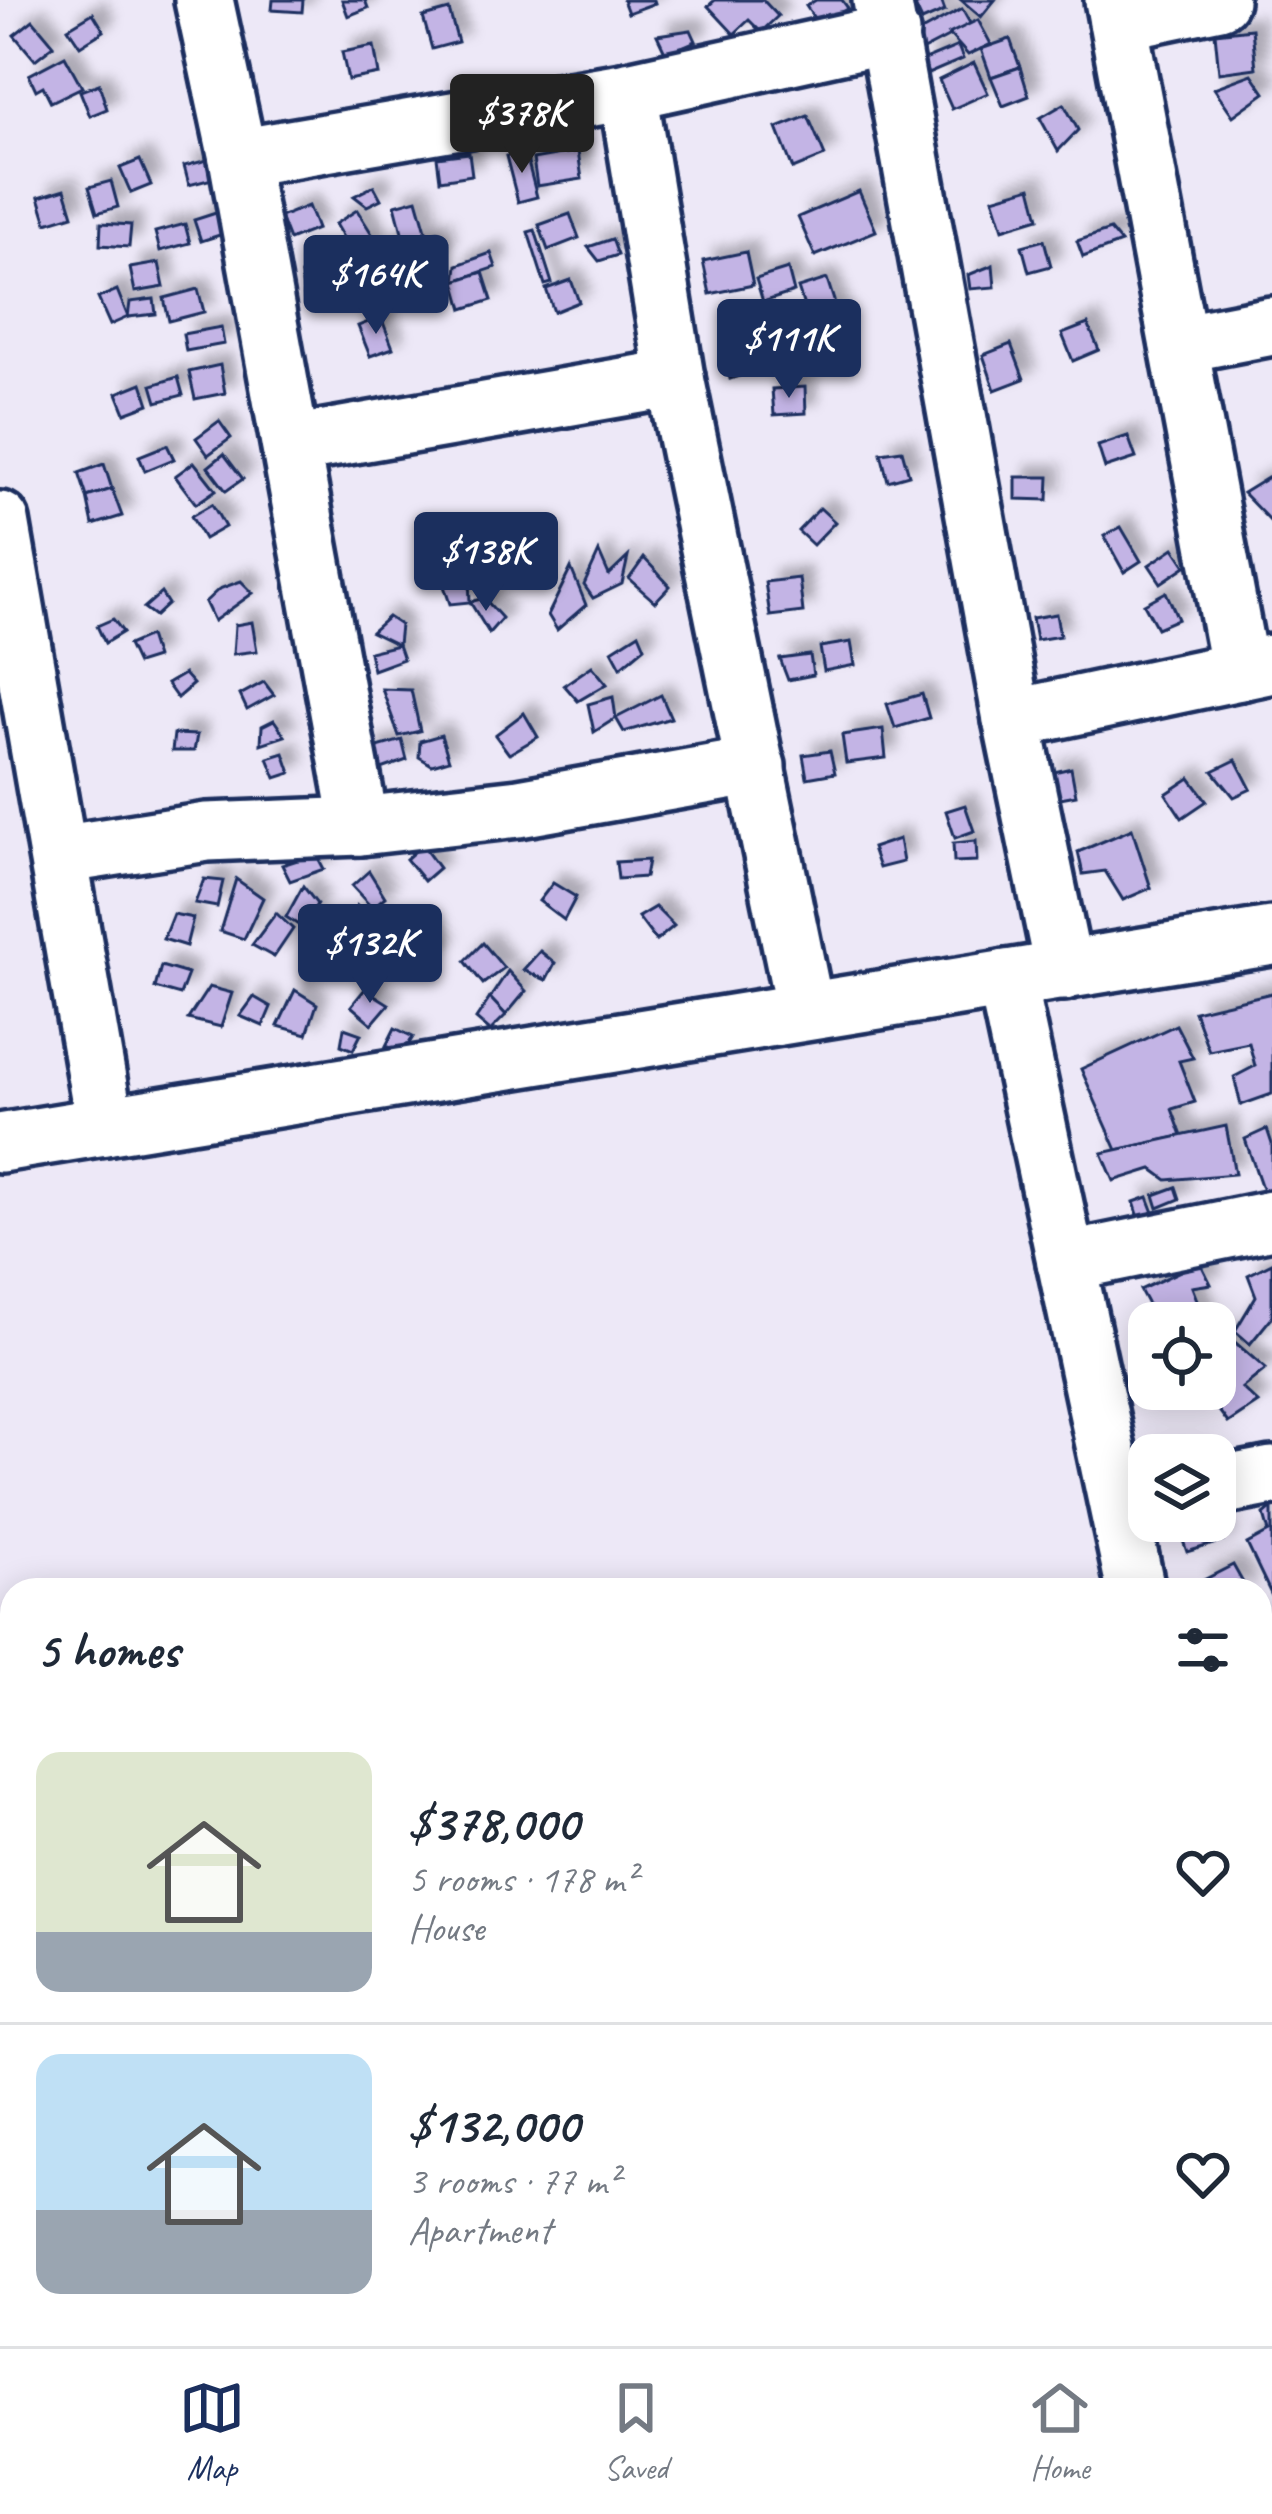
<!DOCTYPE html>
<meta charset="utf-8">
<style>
body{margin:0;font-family:Caveat,sans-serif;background:#f6f6f7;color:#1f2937;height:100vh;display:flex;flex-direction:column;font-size:45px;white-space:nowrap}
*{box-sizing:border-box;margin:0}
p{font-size:39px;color:#747a83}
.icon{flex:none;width:66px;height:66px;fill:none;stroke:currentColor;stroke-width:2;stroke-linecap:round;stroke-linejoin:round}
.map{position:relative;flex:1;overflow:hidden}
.panel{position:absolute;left:0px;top:1578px;width:1272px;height:768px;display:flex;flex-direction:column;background:#fff;border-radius:36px 36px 0 0;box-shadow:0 6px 30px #0003}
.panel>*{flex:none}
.buttons{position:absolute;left:1128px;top:1302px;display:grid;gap:24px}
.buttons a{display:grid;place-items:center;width:108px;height:108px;border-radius:24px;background:#fff;box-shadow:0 6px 30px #0003;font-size:60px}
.price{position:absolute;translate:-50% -102px;padding:0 27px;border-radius:12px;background:#1b2f5e;color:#fff;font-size:39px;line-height:78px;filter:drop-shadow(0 3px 6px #0008)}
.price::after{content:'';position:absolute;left:50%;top:72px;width:36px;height:27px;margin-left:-18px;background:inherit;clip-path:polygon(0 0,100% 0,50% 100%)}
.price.on{background:#222;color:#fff}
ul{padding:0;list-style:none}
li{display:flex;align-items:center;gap:36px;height:300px;padding:0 36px}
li+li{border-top:3px solid #e0e1e3}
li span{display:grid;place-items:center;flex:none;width:336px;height:240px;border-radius:24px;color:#555}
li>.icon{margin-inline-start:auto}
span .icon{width:144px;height:144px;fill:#fffc;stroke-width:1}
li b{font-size:51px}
h2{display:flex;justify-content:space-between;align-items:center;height:144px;padding:0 36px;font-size:51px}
.menu{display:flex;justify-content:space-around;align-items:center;height:168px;border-top:3px solid #e0e1e3;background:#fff;font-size:33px;color:#747a83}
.menu a{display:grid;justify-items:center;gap:6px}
.menu .on{color:#1b2f5e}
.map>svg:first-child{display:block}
.building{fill:#c3b4e5;stroke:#1b2f5e;stroke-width:3;filter:url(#shadow)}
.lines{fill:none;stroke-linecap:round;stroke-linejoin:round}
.minor-casing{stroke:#1b2f5e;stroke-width:66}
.minor{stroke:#fff;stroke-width:57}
</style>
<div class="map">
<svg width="1272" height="2346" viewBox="0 0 1272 2346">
<defs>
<filter id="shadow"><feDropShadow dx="11" dy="-11" stdDeviation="6" flood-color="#0004"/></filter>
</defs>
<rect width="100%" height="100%" fill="#ede8f7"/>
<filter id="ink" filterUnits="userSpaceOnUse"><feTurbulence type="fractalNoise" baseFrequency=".00833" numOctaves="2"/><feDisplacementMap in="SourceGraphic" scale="24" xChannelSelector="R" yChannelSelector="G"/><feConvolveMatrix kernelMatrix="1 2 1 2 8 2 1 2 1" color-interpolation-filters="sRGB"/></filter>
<g filter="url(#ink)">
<!-- building -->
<g class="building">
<polygon points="273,0 303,0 302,12 272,10"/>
<polygon points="342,0 365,0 368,8 348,16"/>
<polygon points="623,0 654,0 655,3 628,13"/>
<polygon points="715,0 763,0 778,16 761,32 749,20 734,34 708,6"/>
<polygon points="816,0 842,0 848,8 820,27 806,6"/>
<polygon points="928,0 941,0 945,11 922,21 915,6"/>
<polygon points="961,0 995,0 981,17"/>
<polygon points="962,9 971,25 921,51 912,36"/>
<polygon points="449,10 458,42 432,49 423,17"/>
<polygon points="93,13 104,31 80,46 68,28"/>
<polygon points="33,20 54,45 35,60 14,35"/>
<polygon points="978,20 991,44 968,55 949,34"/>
<polygon points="1252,29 1256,68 1219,73 1215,33"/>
<polygon points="691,30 696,41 666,54 657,35"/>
<polygon points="1010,39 1020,67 991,77 981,49"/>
<polygon points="374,46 379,74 348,80 342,52"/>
<polygon points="958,46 963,59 928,74 922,61"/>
<polygon points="65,56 82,87 51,102 43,86 36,90 29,75"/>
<polygon points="974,63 988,93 952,109 939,80"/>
<polygon points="1020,67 1029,96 1003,106 991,77"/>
<polygon points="1252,74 1265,93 1233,116 1214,88"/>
<polygon points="99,84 107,109 90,116 80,91"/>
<polygon points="1064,104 1078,130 1058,151 1040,118"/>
<polygon points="808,116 825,156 793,169 777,128"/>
<polygon points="525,151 537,197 518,202 506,156"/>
<polygon points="578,151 582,179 537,186 533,159"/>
<polygon points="469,153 472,175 440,180 437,157"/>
<polygon points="215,158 220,177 189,185 184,166"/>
<polygon points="140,160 151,185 131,193 120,168"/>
<polygon points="111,181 118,207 97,213 89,187"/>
<polygon points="374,186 381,199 367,206 354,196"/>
<polygon points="1031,187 1039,218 1003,229 993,198"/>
<polygon points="65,189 73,215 47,223 39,197"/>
<polygon points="859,191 876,231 815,256 798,217"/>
<polygon points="417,199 427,234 439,231 444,252 404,262 400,247 391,250 389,240 403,236 395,205"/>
<polygon points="308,206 317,229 289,240 280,217"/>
<polygon points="357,210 377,242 354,256 335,224"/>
<polygon points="216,213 223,234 201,241 194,220"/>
<polygon points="570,214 579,238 548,250 539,225"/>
<polygon points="101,223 131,225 129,247 100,245"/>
<polygon points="185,224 190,243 160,251 155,232"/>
<polygon points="535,230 552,283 545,285 528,232"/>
<polygon points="1110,230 1121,243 1083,257 1077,241"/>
<polygon points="612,239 618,255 599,261 588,247"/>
<polygon points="1044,240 1051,266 1029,272 1022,246"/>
<polygon points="397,251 408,280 383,288 373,259"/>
<polygon points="746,252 753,285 710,294 703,261"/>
<polygon points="491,253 496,267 455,281 457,265"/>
<polygon points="159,263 164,287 135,292 130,268"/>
<polygon points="993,265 995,287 970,289 968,275"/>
<polygon points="788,269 794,292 763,302 756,279"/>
<polygon points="326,270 331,301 305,305 301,275"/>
<polygon points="483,272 492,300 463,309 455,281"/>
<polygon points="827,279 838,313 809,322 798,288"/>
<polygon points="571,280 579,302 554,312 546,289"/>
<polygon points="198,289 204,312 169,321 164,298"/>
<polygon points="117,290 128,317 110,325 98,298"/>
<polygon points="154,299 156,314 128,317 130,302"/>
<polygon points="381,317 393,348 370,356 358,326"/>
<polygon points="1088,324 1099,350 1073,361 1062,334"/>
<polygon points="221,327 224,344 186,351 183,334"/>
<polygon points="833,328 835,340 816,349 813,331"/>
<polygon points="758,341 766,367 730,379 722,351"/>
<polygon points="1011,344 1024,379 995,390 983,355"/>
<polygon points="220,365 225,393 195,399 189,372"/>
<polygon points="178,377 183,395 157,402 152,385"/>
<polygon points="142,383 149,404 125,413 117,393"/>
<polygon points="805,387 806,413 774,415 772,389"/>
<polygon points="219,421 231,438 208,455 196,438"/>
<polygon points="1128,436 1136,458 1105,468 1098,446"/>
<polygon points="167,445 174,459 145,471 139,456"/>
<polygon points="902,450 909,475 888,481 881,453"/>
<polygon points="224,454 243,479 226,491 208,467"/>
<polygon points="194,462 216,490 196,504 175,476"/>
<polygon points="104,464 112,489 87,497 79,473"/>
<polygon points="1016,477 1049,477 1048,500 1016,499"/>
<polygon points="1269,477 1272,482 1272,523 1243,493"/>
<polygon points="112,489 122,516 93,525 87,497"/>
<polygon points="212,504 225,527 204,539 191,516"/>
<polygon points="820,508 835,522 813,545 798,531"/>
<polygon points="1121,527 1141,561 1124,572 1104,536"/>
<polygon points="1174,548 1186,566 1161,583 1149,565"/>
<polygon points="599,552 609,575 628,557 622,584 593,598 584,585"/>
<polygon points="644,558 670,586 655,602 629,579"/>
<polygon points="571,568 586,605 557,630 548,615"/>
<polygon points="469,578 470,602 450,604 444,586"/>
<polygon points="799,578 803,612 770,616 765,582"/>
<polygon points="241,581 253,593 214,621 205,602 219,589"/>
<polygon points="1166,592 1178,619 1157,628 1144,604"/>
<polygon points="161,593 168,604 155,616 144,608"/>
<polygon points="484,598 502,618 489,633 470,602"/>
<polygon points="1056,614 1060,636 1036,640 1032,618"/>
<polygon points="388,617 400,625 398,645 371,632"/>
<polygon points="113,619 123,632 105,643 97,626"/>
<polygon points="252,622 257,651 233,654 235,625"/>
<polygon points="639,633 645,647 621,667 612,650"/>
<polygon points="149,636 156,658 137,664 128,645"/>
<polygon points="851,642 855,665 824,671 820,647"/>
<polygon points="398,645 403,659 373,670 369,652"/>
<polygon points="810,655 813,675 788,680 780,659"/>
<polygon points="592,666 607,684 578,701 564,685"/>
<polygon points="184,674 193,684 177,698 167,684"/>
<polygon points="264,682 274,695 247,710 240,695"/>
<polygon points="382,689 411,690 420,731 399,736"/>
<polygon points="922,694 929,718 895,728 887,704"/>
<polygon points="661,695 671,718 624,732 616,718"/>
<polygon points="613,697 616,718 594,732 588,704"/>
<polygon points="524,713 538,737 509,754 495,735"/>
<polygon points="274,720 285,736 261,744 262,726"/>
<polygon points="883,729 886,758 846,763 842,735"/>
<polygon points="174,734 197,735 194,751 172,751"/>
<polygon points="441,735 449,760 432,765 419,757 420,741"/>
<polygon points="402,740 407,760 376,771 367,750"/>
<polygon points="830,751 835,773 807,778 803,755"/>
<polygon points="284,753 291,773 276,778 268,758"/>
<polygon points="1236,760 1251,789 1234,797 1213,771"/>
<polygon points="1071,768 1076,795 1055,799 1050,773"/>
<polygon points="1190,778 1207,801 1182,818 1166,794"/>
<polygon points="965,805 974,831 955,838 946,811"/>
<polygon points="1132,829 1151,888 1123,900 1105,871 1083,874 1078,852"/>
<polygon points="899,839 903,862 879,868 872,848"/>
<polygon points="976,841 977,861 954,862 953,843"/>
<polygon points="422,845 439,868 424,881 406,859"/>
<polygon points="316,854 324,869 290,881 282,865"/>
<polygon points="648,860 645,877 618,879 616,862"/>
<polygon points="369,871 385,897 372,908 352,886"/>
<polygon points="204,879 223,881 217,907 195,903"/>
<polygon points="236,879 263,898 244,939 220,931"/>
<polygon points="553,883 576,897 564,920 539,901"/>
<polygon points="303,886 317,904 303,928 286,917"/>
<polygon points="357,906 381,929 369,950 351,933"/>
<polygon points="655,907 674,926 656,941 638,917"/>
<polygon points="276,913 293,929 274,957 252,945"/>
<polygon points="173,914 193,918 186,946 163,939"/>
<polygon points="426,930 444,948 425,969 405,953"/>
<polygon points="344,935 364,952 351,973 332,955"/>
<polygon points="483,943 504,968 483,984 465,961"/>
<polygon points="540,951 555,963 546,980 523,970"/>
<polygon points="161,966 188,974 180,995 155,988"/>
<polygon points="508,971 526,991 506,1015 490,998"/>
<polygon points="209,987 232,993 221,1027 188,1019"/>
<polygon points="365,989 389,1004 372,1024 351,1006"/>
<polygon points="295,990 317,1004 307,1034 278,1026"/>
<polygon points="1272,993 1272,1094 1241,1105 1234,1077 1255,1066 1249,1043 1209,1051 1194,1011"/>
<polygon points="254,997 271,1007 263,1026 240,1016"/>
<polygon points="490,998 506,1015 490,1031 476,1019"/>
<polygon points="1176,1025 1193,1058 1179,1061 1195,1102 1172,1109 1182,1136 1117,1150 1081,1069"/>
<polygon points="344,1028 361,1034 353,1050 341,1045"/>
<polygon points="395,1028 413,1037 403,1053 386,1046"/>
<polygon points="1226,1126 1235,1174 1167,1180 1152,1169 1114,1181 1102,1153"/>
<polygon points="1267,1129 1272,1144 1272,1187 1263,1191 1245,1139"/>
<polygon points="1176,1187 1180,1199 1158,1208 1154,1195"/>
<polygon points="1148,1197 1155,1215 1140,1221 1134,1202"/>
<polygon points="1200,1262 1211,1284 1192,1287 1206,1323 1178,1323 1170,1308 1154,1316 1140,1290"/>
<polygon points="1272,1263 1272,1317 1250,1344 1235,1331 1256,1296 1248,1275"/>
<polygon points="1223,1332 1266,1369 1242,1388 1258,1403 1228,1423 1206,1393 1215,1389 1220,1367 1215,1363 1215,1338"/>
<polygon points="1272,1508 1272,1596 1247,1544 1269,1532 1264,1515"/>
<polygon points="1205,1521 1213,1521 1223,1541 1187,1552 1180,1532"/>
<polygon points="1233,1565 1247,1590 1205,1590 1198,1583"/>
<polygon points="1266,1616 1272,1623 1272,1675 1260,1660 1260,1621"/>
<polygon points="514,2334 536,2334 540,2346 519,2346"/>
<polygon points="1038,2334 1060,2334 1056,2346 1033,2346"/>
<polygon points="1177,2334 1202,2334 1216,2339 1215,2346 1172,2346"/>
</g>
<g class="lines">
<defs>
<g id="minor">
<polyline points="204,0 238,158 360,826"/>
<polyline points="882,0 1012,719 1064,971"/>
<polyline points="1114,0 1240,671"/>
<polyline points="1118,21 1219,0"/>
<polyline points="628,91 675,378 805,1010"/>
<polyline points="238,158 628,91 890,33"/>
<polyline points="1179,344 1272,326"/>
<polyline points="291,445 675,378"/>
<polyline points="0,521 105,1126"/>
<polyline points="1012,719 1272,664"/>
<polyline points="59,855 207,832 360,826 519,808 756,766"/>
<polyline points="1006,979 1136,1590"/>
<polyline points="0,1143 1272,936"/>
<polyline points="1066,1262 1272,1220"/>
<polyline points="1215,1487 1272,1476"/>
<polyline points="1260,1725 1272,1722"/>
<polyline points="1260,2176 1272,2232"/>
</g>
</defs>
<!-- minor casing -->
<use href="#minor" class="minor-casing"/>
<!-- minor -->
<use href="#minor" class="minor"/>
</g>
</g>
</svg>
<div class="buttons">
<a><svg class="icon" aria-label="locate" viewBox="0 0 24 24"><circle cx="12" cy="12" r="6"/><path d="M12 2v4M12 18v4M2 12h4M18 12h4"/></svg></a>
<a><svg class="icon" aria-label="layers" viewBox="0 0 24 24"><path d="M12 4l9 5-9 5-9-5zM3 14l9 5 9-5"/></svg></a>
</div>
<b class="price on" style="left:522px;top:176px">$378K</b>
<b class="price" style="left:376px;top:337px">$164K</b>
<b class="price" style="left:789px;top:401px">$111K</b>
<b class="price" style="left:486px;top:614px">$138K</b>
<b class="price" style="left:370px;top:1006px">$132K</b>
<section class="panel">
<h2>5 homes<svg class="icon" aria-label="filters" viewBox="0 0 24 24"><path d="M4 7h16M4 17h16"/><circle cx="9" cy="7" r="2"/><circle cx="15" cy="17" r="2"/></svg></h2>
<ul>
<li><span style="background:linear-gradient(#dfe7d0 75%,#9aa5b1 0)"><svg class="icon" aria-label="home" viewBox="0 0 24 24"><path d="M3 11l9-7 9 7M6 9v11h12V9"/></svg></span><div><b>$378,000</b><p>5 rooms · 178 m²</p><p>House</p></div><svg class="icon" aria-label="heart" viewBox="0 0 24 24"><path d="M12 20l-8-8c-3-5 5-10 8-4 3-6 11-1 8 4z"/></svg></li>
<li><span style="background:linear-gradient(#bfe0f5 65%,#9aa5b1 0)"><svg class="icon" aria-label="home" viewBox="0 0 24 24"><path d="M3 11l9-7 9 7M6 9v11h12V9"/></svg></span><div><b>$132,000</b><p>3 rooms · 77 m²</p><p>Apartment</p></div><svg class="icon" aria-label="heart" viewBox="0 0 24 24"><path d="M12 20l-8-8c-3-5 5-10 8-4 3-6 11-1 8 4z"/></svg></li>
</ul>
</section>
</div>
<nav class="menu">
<a class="on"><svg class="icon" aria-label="map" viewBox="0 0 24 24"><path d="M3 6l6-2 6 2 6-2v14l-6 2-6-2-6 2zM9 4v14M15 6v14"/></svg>Map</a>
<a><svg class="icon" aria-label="saved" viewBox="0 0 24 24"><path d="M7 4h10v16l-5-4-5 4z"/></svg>Saved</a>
<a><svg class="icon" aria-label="home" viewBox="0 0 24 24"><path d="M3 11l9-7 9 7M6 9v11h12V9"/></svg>Home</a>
</nav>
